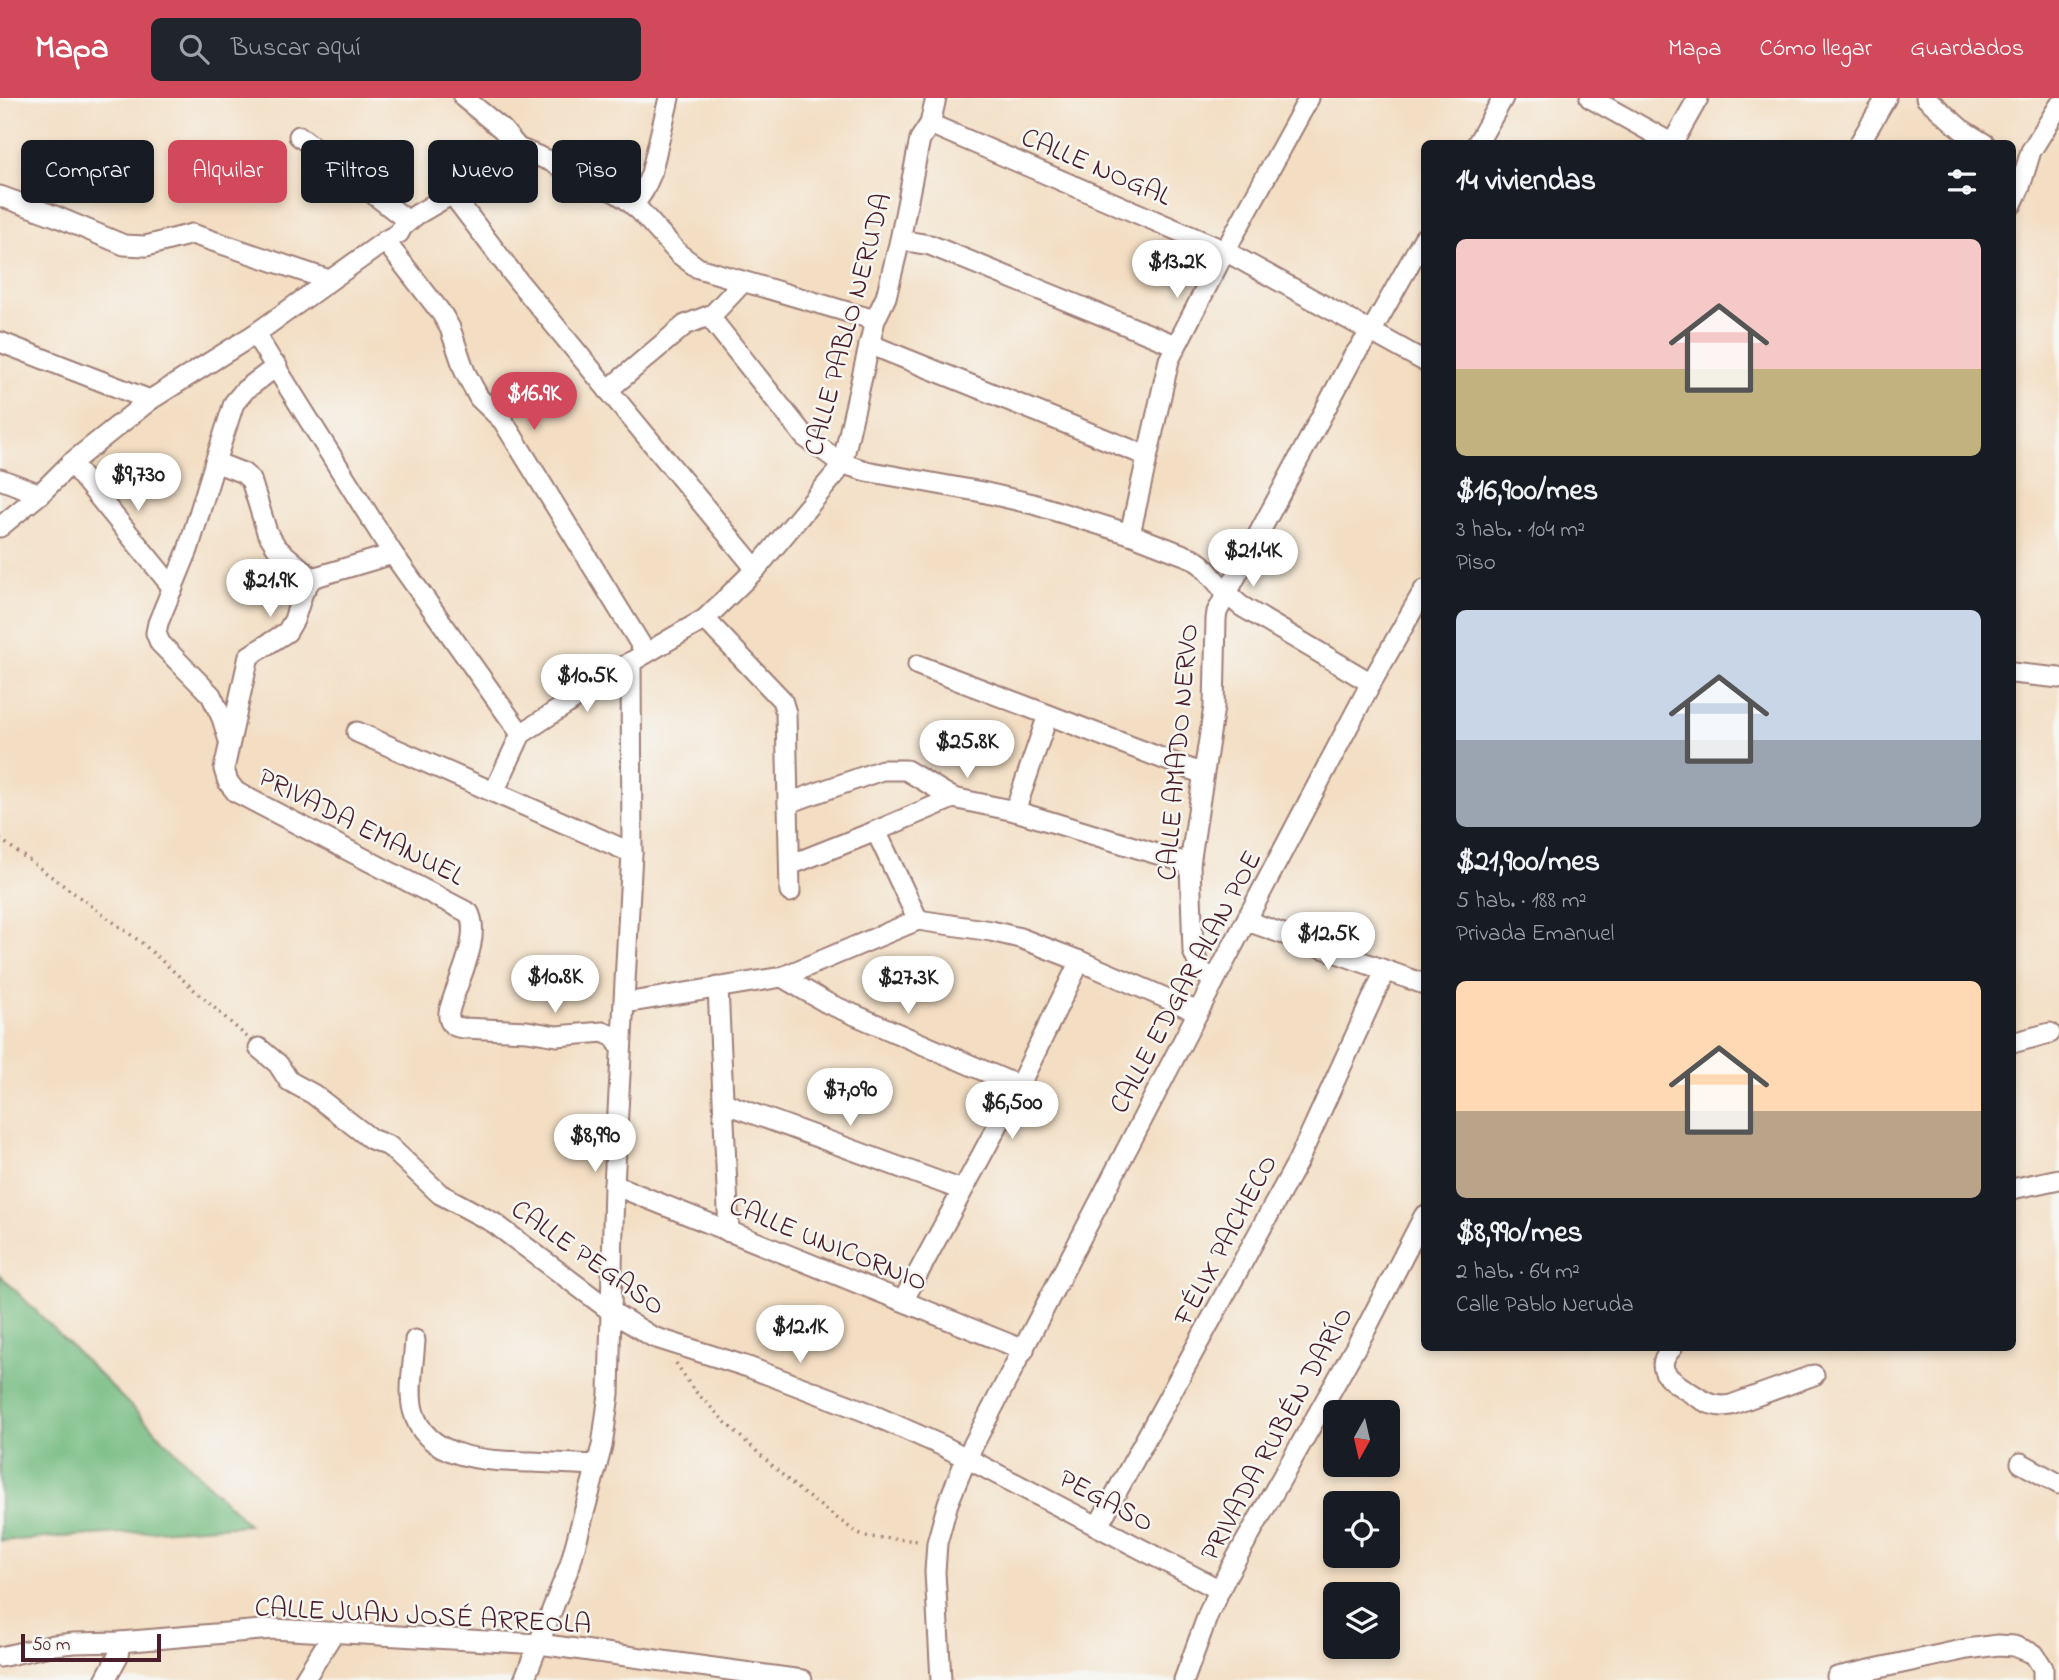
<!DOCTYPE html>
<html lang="es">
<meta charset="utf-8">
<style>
body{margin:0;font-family:"Indie Flower",sans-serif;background:#20242c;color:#f1f3f6;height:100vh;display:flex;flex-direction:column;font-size:26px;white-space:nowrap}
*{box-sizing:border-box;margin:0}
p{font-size:23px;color:#9ea1a6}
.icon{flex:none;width:38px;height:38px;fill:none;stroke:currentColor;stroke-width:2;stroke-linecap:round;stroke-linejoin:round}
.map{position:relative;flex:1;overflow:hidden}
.details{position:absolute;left:1421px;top:42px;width:595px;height:1211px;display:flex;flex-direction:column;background:#171b24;border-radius:10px;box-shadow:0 4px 10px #0003}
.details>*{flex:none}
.guide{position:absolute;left:21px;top:42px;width:665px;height:63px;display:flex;gap:14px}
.needle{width:46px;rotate:188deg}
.controls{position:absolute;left:1323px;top:1302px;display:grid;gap:14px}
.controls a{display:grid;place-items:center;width:77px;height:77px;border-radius:10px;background:#171b24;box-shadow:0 4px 10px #0003;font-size:35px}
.scale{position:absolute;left:21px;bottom:18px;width:140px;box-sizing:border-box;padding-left:7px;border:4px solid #4a1f2b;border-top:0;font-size:19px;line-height:24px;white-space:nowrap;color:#4a1f2b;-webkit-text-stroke:5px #f6f6f2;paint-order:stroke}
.price{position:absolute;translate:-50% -60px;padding:0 16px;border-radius:24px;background:#fff;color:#222;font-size:23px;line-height:46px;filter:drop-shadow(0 2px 4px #0008)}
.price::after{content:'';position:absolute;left:50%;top:42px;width:21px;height:16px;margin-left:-10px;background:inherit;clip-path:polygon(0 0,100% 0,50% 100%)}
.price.current{background:#d1495b;color:#fff}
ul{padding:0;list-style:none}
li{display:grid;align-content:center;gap:14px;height:371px;padding:0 35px}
li span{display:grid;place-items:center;height:217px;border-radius:10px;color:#555}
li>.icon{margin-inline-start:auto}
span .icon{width:126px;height:126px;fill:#fffc;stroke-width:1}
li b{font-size:30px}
h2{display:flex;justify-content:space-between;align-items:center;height:84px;padding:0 35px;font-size:30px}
.pill{padding:0 24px;border-radius:10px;background:#171b24;box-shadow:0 4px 10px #0003;font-size:24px;line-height:63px}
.pill.current{background:#d1495b;color:#fff}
header{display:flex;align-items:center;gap:42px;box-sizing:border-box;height:98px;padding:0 35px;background:#d1495b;color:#fff}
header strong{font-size:33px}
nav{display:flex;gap:38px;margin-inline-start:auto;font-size:24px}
.search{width:490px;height:63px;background:#20242c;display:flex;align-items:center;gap:18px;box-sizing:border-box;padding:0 24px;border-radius:10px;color:#9ea1a6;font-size:26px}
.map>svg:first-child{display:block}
.forest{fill:#74bb80;stroke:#5f6d56;stroke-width:2}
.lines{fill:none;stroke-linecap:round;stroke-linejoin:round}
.minor-casing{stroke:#9e7e77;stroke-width:23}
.path{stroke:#9e7e77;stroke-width:3.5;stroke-dasharray:2 5;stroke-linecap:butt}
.minor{stroke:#fff;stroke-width:19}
.labels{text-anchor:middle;stroke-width:5;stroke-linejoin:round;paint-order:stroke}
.street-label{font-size:28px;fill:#4a1f2b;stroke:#f6f6f2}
</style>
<header>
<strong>Mapa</strong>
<div class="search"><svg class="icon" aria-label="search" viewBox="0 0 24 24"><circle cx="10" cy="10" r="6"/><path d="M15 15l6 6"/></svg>Buscar aquí</div>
<nav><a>Mapa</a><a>Cómo llegar</a><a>Guardados</a></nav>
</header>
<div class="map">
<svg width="2059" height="1582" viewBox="0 0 2059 1582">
<rect width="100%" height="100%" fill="#f6f6f2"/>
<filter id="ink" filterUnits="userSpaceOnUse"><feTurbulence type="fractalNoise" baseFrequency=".0143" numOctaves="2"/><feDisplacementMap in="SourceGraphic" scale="14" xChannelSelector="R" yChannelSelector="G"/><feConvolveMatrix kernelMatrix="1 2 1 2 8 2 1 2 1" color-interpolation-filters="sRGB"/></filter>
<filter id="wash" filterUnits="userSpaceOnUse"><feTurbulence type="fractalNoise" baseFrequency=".00686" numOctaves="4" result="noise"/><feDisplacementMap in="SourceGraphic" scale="28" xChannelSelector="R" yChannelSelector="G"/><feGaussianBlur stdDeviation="1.57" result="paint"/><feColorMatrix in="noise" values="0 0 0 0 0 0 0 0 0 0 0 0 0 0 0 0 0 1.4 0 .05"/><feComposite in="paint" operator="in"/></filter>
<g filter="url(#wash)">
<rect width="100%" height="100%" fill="#f3dec3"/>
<!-- forest -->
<polygon class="forest" points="0,1177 249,1427 0,1443"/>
</g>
<g filter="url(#ink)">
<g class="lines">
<defs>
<g id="minor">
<polyline points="464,0 502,31 518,50 550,63 584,82 615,94 626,101 640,113 679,156 698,170 875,222"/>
<polyline points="1590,0 1673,46"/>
<polyline points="1926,0 1961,31 1985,46"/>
<polyline points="930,26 1225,153 1424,263"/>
<polyline points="299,38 408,123"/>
<polyline points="1477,46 1503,0"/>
<polyline points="1672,46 1698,0"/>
<polyline points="1859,46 1886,0"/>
<polyline points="452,96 519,184 756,471"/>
<polyline points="0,98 55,118 124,147 146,148 192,136 329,182"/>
<polyline points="2012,106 2020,89 2031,53 2059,8"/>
<polyline points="634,107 644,92 651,76 669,0"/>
<polyline points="900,142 930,147 1175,247"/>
<polyline points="385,143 442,216 450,230 465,274 479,300 503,323 646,555"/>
<polyline points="709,218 805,339 841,365 866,373 982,394 1033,406 1130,436 1192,460 1202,467 1227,496 1241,508 1371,585"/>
<polyline points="255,236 393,456 521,636"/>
<polyline points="0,244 150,302"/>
<polyline points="869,246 1147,358"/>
<polyline points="277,268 245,292 234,305 215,364 243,375 251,382 267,434 277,450 312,480"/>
<polyline points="608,292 685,227 713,216 743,184"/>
<polyline points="215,364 188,452 158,525 156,535 160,545 211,597 222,620 229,643"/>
<polyline points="71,365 173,490"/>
<polyline points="0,381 40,396"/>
<polyline points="0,429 40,396 71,365 150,302 255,236 385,143 399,135 402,129 416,117 452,96 513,46"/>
<polyline points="1130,436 1169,262 1225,153 1309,0"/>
<path d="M 393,456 L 312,480 L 303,494 L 294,522 L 287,534 L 249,558 L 224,671 L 228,684 L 236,694 L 469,815 C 482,841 455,887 449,914 C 448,924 452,929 463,930 L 527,933 L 557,938 L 603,934 L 614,939 L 621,950"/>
<polyline points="705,521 782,602 786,615 790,794"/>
<polyline points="918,567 1203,676"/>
<polyline points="2012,575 2059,580"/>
<polyline points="357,634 632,755"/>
<polyline points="494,694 521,636 631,564 705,521 756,471 837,374 844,358 875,222 886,199 900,142 920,41 930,26 936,0"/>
<polyline points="788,705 882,672 906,672 953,700"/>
<polyline points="1015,713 1048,617"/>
<polyline points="790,767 876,733"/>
<polyline points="918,822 876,733 953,700 1015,713 1190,766"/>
<polyline points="1247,823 1424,886"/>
<polyline points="782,879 827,905 1019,988"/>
<polyline points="1214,884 1201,872 1193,853 1190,766 1214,609 1216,521 1217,514 1353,259 1371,234 1424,140"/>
<polyline points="718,889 729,1134"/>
<polyline points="625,905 782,879 918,822 991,833 1020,840 1080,863 1198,914"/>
<polyline points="2012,945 2050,935"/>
<polyline points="259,950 278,966 289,983 313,996 371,1041 389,1048 440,1096 494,1125 612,1214 653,1239 748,1269 864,1313 943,1348 1220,1492"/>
<polyline points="724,1005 962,1092"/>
<polyline points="614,1087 1024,1252"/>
<polyline points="2012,1091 2059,1081"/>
<polyline points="903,1203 1019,988 1080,863"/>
<path d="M 415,1242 C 414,1263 408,1293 413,1312 C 425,1363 491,1363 532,1364 C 554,1365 575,1366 597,1367"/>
<path d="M 1672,1250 C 1653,1270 1668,1281 1686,1292 C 1701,1301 1712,1311 1731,1307 L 1814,1277"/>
<polyline points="2021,1365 2059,1386"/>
<polyline points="1098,1428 1298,1063 1385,873"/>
<polyline points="0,1559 54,1547 74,1545 120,1544 273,1531 539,1546 802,1582"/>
<polyline points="1837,1579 1967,1551 1998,1547 2014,1548 2034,1556 2043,1570 2043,1582"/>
<polyline points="105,1582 118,1558 120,1544"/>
<polyline points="304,1582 334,1534"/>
<polyline points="524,1582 570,1467 602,1348 609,1296 614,1087 632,755 631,564"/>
<polyline points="941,1582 935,1474 937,1445 948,1405 967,1359 1198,914 1371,585 1424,492"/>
<polyline points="1184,1582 1209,1514 1228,1475 1367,1229 1424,1118"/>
</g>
</defs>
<!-- minor casing -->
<use href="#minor" class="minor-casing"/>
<!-- path -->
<g class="path">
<polyline points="0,741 142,845 247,939"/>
<polyline points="676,1265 693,1291 729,1328 800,1393 856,1434 869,1439 921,1443"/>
</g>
<!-- minor -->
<use href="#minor" class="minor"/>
</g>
</g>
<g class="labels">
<!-- street labels -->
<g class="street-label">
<text transform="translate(1097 67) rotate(23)" y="10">CALLE NOGAL</text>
<text transform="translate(846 226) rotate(-75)" y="10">CALLE PABLO NERUDA</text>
<text transform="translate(1176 654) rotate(-85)" y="10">CALLE AMADO NERVO</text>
<text transform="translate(362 727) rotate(27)" y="10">PRIVADA EMANUEL</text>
<text transform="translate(1184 883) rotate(-62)" y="10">CALLE EDGAR ALAN POE</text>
<text transform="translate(1224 1141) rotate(-62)" y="10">FÉLIX PACHECO</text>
<text transform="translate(829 1144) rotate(22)" y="10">CALLE UNICORNIO</text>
<text transform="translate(589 1158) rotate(35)" y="10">CALLE PEGASO</text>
<text transform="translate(1275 1335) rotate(-61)" y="10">PRIVADA RUBÉN DARÍO</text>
<text transform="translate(1107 1401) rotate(28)" y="10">PEGASO</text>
<text transform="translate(423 1516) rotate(3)" y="10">CALLE JUAN JOSÉ ARREOLA</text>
</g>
</g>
</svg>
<div class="controls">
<a><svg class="needle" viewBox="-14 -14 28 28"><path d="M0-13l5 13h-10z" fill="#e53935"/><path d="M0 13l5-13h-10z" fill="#9ea1a6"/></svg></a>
<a><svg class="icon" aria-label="locate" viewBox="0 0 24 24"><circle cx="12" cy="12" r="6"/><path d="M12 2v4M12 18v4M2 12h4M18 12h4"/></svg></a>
<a><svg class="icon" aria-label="layers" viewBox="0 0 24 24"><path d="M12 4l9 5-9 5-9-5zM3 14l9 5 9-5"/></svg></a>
</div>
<div class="scale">50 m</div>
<b class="price" style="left:1177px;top:202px">$13.2K</b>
<b class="price current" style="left:534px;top:334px">$16.9K</b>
<b class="price" style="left:138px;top:415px">$9,730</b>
<b class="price" style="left:1253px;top:491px">$21.4K</b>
<b class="price" style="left:270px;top:521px">$21.9K</b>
<b class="price" style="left:587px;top:616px">$10.5K</b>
<b class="price" style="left:967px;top:682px">$25.8K</b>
<b class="price" style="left:1328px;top:874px">$12.5K</b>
<b class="price" style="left:555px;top:917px">$10.8K</b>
<b class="price" style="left:908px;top:918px">$27.3K</b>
<b class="price" style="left:850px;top:1030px">$7,090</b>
<b class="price" style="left:1012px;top:1043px">$6,500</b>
<b class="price" style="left:595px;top:1076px">$8,990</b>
<b class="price" style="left:800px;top:1267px">$12.1K</b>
<div class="guide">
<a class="pill">Comprar</a>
<a class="pill current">Alquilar</a>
<a class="pill">Filtros</a>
<a class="pill">Nuevo</a>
<a class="pill">Piso</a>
</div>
<section class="details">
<h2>14 viviendas<svg class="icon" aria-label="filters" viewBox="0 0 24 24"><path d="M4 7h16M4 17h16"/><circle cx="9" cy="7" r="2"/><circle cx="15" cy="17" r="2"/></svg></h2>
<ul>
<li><span style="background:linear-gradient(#f6c9c9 60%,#c2b280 0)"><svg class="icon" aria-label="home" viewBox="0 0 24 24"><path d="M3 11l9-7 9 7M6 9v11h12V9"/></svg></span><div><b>$16,900/mes</b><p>3 hab. · 104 m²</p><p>Piso</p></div></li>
<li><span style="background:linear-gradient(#c9d6e8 60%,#9aa5b1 0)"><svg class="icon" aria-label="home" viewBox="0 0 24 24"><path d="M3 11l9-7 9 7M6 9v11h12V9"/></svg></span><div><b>$21,900/mes</b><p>5 hab. · 188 m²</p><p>Privada Emanuel</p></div></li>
<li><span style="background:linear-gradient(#ffd9b3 60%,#b9a48a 0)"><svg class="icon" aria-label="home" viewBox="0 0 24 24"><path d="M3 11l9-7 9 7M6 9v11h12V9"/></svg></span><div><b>$8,990/mes</b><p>2 hab. · 64 m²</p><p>Calle Pablo Neruda</p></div></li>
</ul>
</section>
</div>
